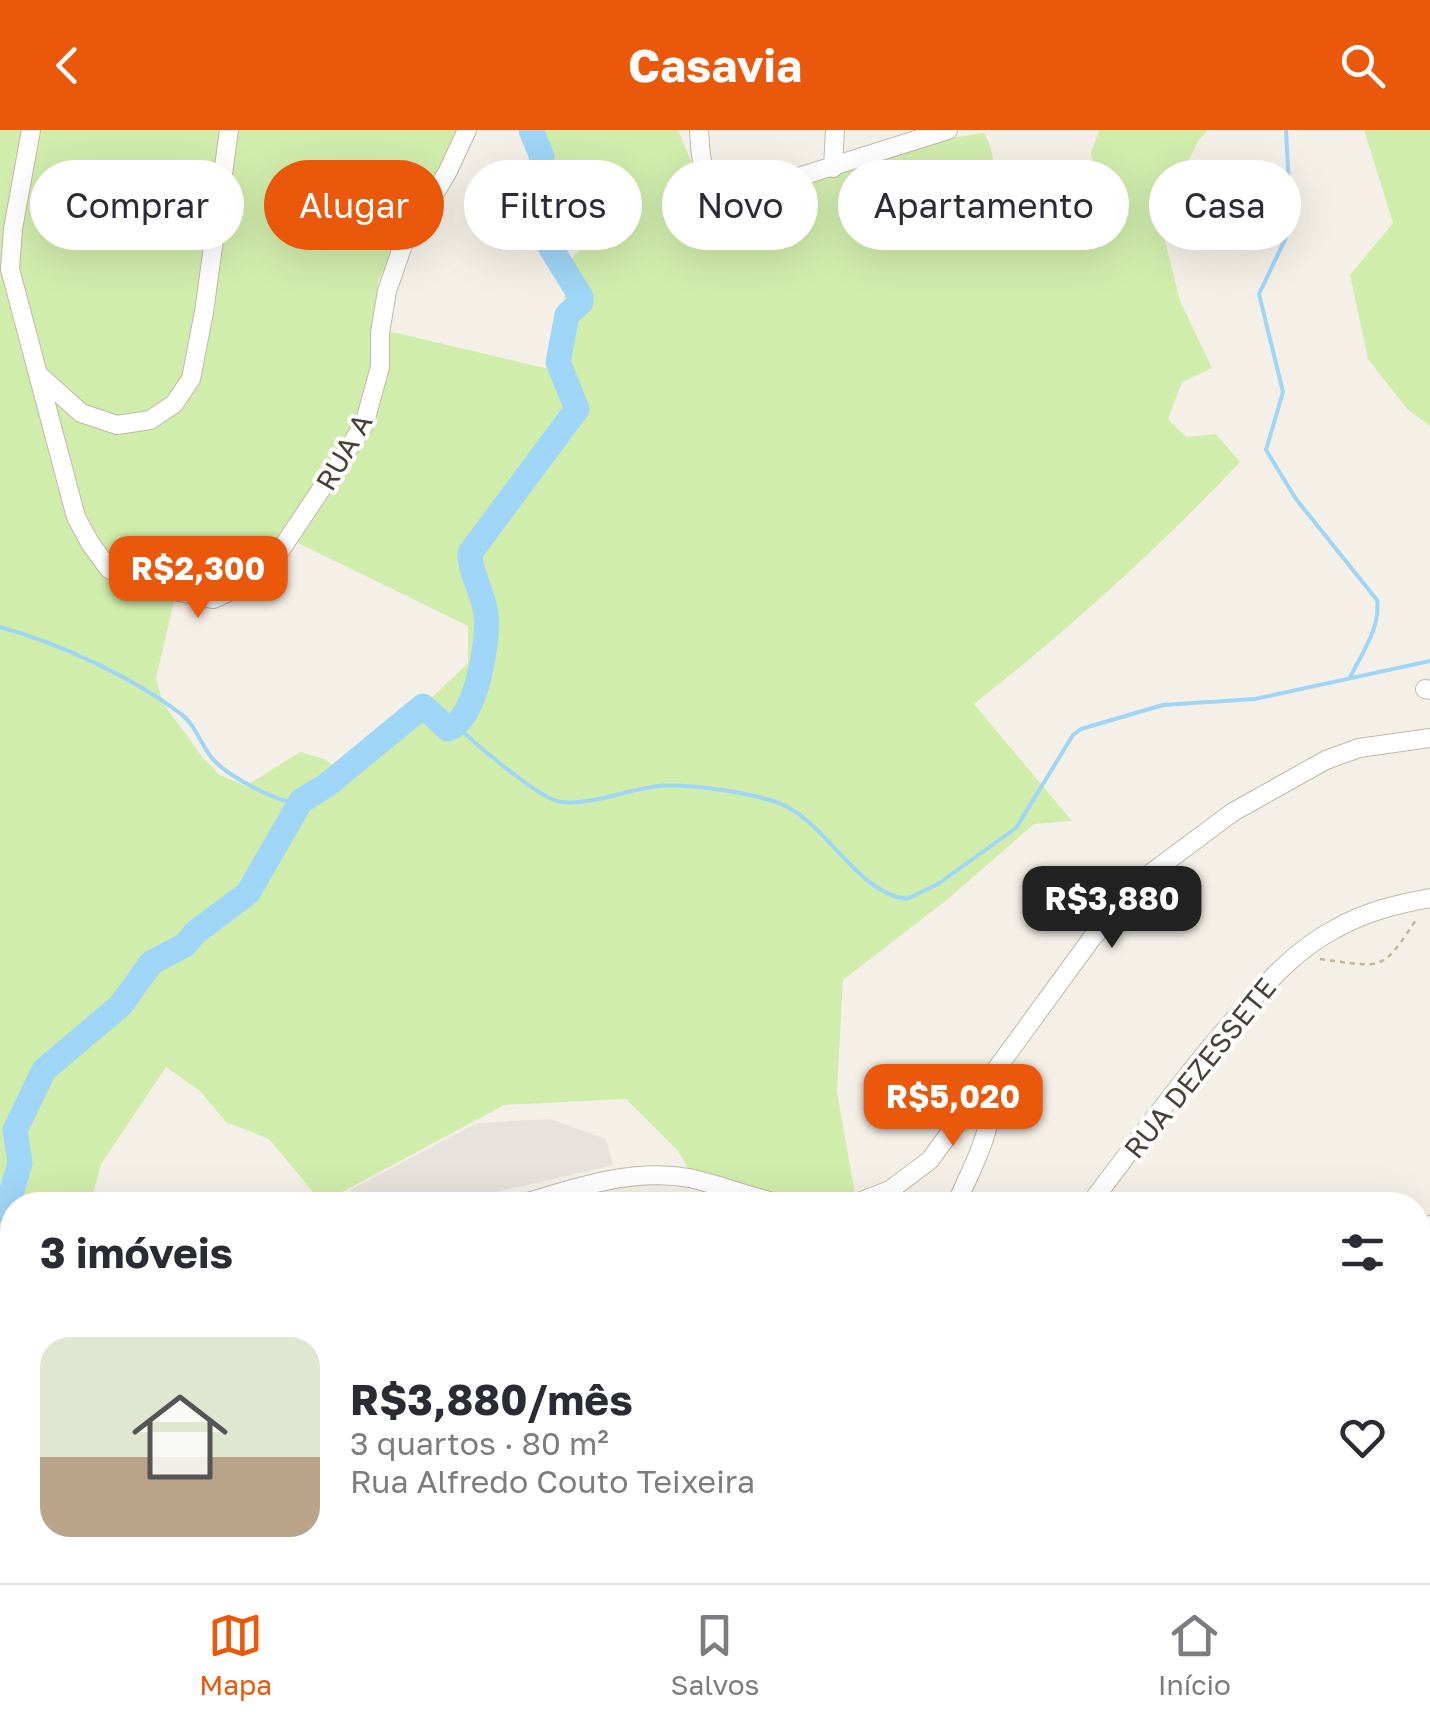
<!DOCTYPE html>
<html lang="pt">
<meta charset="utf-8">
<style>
body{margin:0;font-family:"Golos Text",sans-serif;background:#f7f7f7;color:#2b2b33;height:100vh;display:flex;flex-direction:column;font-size:38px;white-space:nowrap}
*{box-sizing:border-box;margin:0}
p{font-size:32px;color:#7c7c81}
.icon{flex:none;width:55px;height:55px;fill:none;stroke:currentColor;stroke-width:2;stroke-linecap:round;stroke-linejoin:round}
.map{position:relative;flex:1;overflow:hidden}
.drawer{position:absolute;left:0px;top:1062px;width:1430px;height:392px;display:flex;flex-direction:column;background:#fff;border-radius:40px 40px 0 0;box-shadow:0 10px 40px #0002}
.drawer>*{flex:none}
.top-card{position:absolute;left:30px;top:30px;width:1370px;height:90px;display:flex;gap:20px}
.price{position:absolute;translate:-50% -85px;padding:0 22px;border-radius:20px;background:#ea580c;color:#fff;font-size:32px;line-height:65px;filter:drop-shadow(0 2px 5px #0008)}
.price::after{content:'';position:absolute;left:50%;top:60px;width:30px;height:22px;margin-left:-15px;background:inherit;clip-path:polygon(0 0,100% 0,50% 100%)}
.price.active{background:#222;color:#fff}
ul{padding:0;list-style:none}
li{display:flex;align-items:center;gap:30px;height:250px;padding:0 40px}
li+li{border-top:2px solid #e1e1e2}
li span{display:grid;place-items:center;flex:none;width:280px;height:200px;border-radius:30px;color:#555}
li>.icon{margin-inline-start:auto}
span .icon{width:120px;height:120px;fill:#fffc;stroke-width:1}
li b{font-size:42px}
h2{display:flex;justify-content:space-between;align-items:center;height:120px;padding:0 40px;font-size:42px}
.pill{padding:0 35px;border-radius:45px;background:#fff;box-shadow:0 10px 40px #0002;font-size:35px;line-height:90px}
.pill.active{background:#ea580c;color:#fff}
header{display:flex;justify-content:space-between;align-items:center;height:130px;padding:0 40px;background:#ea580c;color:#fff;font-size:45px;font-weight:700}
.tabs{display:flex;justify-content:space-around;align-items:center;height:140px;border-top:2px solid #e1e1e2;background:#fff;font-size:28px;color:#7c7c81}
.tabs a{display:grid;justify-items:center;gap:5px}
.tabs .active{color:#ea580c}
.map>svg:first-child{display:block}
.industrial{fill:#e7e2dc}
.green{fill:#d1edac;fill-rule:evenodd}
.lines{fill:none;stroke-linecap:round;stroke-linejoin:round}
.stream{stroke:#9fd5f7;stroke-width:4}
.river{stroke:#9fd5f7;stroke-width:25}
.minor-casing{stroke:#c1b8a9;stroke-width:20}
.path{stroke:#c4b499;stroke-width:2.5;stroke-dasharray:5 5;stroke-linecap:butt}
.minor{stroke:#fff;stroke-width:18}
.labels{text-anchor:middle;stroke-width:8;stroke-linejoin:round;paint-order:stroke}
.street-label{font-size:28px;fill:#494135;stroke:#fff}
</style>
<header><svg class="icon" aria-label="back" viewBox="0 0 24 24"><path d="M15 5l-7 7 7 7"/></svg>Casavia<svg class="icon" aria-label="search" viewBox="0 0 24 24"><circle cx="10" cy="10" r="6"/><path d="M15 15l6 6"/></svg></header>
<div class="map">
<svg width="1430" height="1453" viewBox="0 0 1430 1453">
<rect width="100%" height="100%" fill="#f5f0e7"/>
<!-- industrial -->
<polygon class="industrial" points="550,989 606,1009 613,1035 492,1063 455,1075 359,1075 350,1060 477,993"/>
<!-- green -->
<g class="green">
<path d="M 0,0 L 465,0 L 414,75 L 378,151 L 376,198 L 549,239 L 573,127 L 584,115 L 540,0 L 678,0 L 691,31 L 683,68 L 790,54 L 841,25 L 984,3 L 990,15 L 1002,70 C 1035,84 1067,96 1101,79 L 1091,23 L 1099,0 L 1208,0 L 1198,11 L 1172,67 L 1164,107 L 1180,171 L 1212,238 L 1182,252 L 1168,289 L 1186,307 L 1216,304 L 1240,332 C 1157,420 1068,500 974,574 L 1072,691 L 1034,694 L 948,769 L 843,850 L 837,962 L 857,1075 L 703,1075 L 705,1068 L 678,1021 L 626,969 L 504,975 L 322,1073 L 269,1009 L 226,992 L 200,961 L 166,937 L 101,1034 L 90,1075 L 12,1075 L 12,1163 L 0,1173 ZM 282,405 L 468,496 L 468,533 L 402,596 L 340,640 L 324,629 L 300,622 L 246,656 L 220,645 L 203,628 L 163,573 L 156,548 L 174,472 C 233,469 246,447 282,405 Z"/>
<polygon points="1364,0 1430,0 1430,296 1407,279 1368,229 1350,145 1393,93"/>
<polygon points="1430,1299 1430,1453 1241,1453 1253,1443 1418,1442 1418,1311"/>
<polygon points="12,1442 398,1443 397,1453 0,1453"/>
<polygon points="476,1443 615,1443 613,1453 474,1453"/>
</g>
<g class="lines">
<!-- stream -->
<g class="stream">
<path d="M 1286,0 L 1291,97 L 1259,164 L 1283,262 L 1266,320 L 1296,369 L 1377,470 C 1381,496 1362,524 1350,547"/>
<path d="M 0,497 C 60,514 131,546 181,584 C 195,594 201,615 212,628 C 224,644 280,675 300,672"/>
<path d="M 457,595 C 472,612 541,670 561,672 C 590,675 624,661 652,657 C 681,652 744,662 773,671 C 825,686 854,763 907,769 L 938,754 L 1016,698 L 1073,605 L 1081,599 L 1163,575 L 1255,569 L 1430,531"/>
<polyline points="913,1442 935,1453"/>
<polyline points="765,1448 840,1442"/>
<polyline points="720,1453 755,1449"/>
<polyline points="1218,1453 1245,1444 1430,1443"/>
</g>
<!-- river -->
<path class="river" d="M 0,1080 L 9,1070 L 20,1033 L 15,1000 L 44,940 L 121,875 L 151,833 L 185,815 L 196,802 L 248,763 L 301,671 L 327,655 L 423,576 L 448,599 C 476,590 489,512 486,485 C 484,464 470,444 470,423 L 577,279 L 558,232 L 567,185 L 581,172 L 581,167 L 538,97 L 536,58 L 542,27 L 531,0"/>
<defs>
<g id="minor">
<polyline points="31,0 13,99 10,139 76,387 90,413 109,439 142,454 213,469 249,453 276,427 364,295 380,237 380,203 387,161 403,115 447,43 467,0"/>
<path d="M 699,0 C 701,25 700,57 725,70 L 948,0"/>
<polyline points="833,38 835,0"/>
<polyline points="39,245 81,283 117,295 150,290 174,274 191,249 204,182 229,0"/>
<polyline points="1425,559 1430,560"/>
<path d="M 519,1075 C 573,1058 632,1038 689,1048 C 723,1055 755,1070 788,1075"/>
<polyline points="851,1075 890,1060 930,1030 1092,808 1143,749 1233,682 1326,630 1359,618 1430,608"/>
<path d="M 956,1075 C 968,1043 1003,989 983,959"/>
<path d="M 1089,1075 C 1137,1013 1181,950 1232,892 C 1263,857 1293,821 1335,799 C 1365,782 1396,774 1430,768"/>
<polyline points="1418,1112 1430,1095"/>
<path d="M 0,1241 C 15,1278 10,1323 0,1360"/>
<polyline points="947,1442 967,1453"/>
<polyline points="2,1453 12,1440"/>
<polyline points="350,1453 352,1442"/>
<polyline points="471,1453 472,1442"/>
<polyline points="759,1453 762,1442"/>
</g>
</defs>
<!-- minor casing -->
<use href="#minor" class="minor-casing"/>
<!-- path -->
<path class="path" d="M 1320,829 C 1386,838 1381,842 1418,787"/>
<!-- minor -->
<use href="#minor" class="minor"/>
</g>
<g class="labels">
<!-- street labels -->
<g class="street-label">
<text transform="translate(344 322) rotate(-60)" y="10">RUA A</text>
<text transform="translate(1200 938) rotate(-51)" y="10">RUA DEZESSETE</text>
</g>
</g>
</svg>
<b class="price" style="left:198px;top:491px">R$2,300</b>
<b class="price active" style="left:1112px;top:821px">R$3,880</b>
<b class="price" style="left:953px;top:1019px">R$5,020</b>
<div class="top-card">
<a class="pill">Comprar</a>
<a class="pill active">Alugar</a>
<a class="pill">Filtros</a>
<a class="pill">Novo</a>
<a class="pill">Apartamento</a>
<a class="pill">Casa</a>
</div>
<section class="drawer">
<h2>3 imóveis<svg class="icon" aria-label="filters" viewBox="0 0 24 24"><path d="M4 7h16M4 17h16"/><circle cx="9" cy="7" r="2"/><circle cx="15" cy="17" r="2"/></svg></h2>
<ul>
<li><span style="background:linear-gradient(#dfe7d0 60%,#b9a48a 0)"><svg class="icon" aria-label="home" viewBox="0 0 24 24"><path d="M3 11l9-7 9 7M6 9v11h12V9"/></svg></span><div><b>R$3,880/mês</b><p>3 quartos · 80 m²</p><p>Rua Alfredo Couto Teixeira</p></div><svg class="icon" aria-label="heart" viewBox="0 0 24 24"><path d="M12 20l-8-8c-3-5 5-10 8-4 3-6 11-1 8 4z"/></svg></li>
</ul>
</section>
</div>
<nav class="tabs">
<a class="active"><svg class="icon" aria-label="map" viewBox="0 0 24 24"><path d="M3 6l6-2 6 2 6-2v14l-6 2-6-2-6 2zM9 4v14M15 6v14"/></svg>Mapa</a>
<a><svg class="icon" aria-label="saved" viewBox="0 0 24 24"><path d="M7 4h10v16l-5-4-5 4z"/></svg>Salvos</a>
<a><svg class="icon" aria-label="home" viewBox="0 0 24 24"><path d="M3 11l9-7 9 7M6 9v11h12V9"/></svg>Início</a>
</nav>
